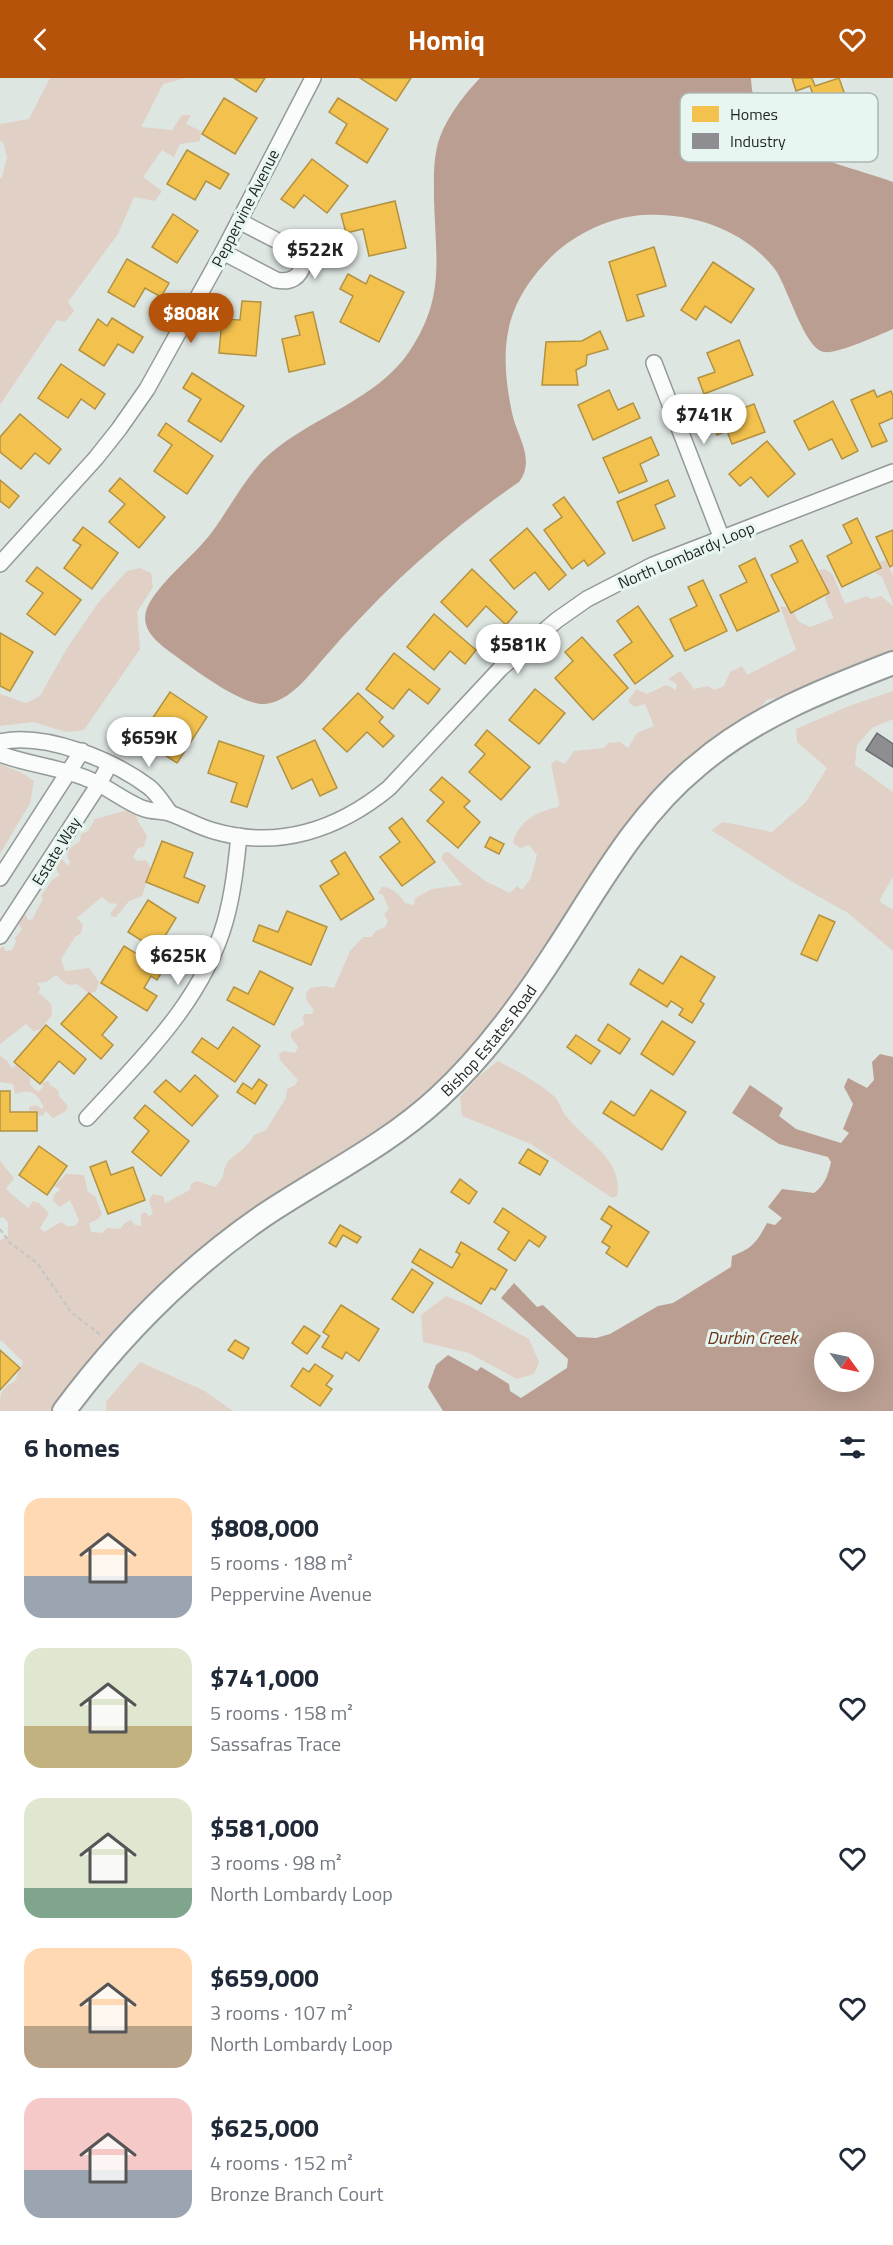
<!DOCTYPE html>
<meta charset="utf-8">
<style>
body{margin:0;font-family:"Titillium Web",sans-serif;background:#f2f2f3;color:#1f2937;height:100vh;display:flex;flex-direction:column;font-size:22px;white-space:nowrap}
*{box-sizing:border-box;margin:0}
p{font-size:20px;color:#747a83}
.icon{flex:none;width:33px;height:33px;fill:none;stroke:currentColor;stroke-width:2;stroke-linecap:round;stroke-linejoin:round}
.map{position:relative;height:1333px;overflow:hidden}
.panel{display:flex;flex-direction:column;background:#fff;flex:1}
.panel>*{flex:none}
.needle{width:39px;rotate:123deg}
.fabs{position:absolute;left:814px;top:1254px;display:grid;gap:12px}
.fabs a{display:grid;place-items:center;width:60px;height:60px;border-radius:50%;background:#fff;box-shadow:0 6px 24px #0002;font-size:30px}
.price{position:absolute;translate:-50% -51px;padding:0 14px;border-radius:21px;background:#fff;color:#222;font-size:20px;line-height:39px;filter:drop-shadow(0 2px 3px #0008)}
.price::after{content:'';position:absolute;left:50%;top:36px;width:18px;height:14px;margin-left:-9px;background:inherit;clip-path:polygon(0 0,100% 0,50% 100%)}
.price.active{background:#b45309;color:#fff}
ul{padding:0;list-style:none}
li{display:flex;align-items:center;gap:18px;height:150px;padding:0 24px}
li span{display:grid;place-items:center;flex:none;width:168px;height:120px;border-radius:18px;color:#555}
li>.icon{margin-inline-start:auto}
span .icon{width:72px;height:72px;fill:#fffc;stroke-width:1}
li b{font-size:26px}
h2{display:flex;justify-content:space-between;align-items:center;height:72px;padding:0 24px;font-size:26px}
header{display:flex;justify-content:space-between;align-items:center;height:78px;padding:0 24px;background:#b45309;color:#fff;font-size:27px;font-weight:700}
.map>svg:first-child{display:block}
.green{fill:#e1d0c6}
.water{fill:#b99e91;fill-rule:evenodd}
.homes{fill:#f2c14e;stroke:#b29240;stroke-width:1.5}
.industry{fill:#8d8d92;stroke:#6c6d70;stroke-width:1.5}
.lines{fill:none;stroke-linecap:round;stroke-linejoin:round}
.street-casing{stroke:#949a97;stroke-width:18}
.secondary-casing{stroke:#949a97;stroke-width:26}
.path{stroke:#c2c6c5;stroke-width:2;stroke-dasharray:4.5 3;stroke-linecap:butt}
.street{stroke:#fafbfb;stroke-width:15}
.secondary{stroke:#fafbfb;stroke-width:22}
.labels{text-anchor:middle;stroke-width:6;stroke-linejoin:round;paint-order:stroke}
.street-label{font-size:16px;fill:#1e2321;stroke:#e8f6f1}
.water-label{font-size:18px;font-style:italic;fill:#6e351d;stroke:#e8f6f1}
.key{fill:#e8f6f1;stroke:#abb7b3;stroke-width:1.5}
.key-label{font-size:16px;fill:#1e2321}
</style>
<header><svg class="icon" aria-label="back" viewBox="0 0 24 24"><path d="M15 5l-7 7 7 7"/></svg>Homiq<svg class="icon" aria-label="heart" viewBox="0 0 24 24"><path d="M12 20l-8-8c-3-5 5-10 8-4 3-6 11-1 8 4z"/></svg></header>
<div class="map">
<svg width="893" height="1333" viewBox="0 0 893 1333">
<rect width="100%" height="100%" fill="#dee6e2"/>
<!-- green -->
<g class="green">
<polygon points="50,0 186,0 163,6 141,49 172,52 182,37 191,37 186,46 201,53 200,63 180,66 174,79 162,72 143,99 162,113 155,123 134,119 118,156 68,224 74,233 65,244 57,242 0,327 0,100 2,100 7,79 3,64 0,63 0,46 29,41"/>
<polygon points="886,482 893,498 893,526 882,499 875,495 880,491 879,484"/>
<polygon points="140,490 151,495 153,509 137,534 140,571 84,652 66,654 33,644 0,648 0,616 26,625 40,618 66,572 98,525 127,493"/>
<path d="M 825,491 L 833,497 L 845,526 L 867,518 L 871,521 L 881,518 L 893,528 L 893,577 L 783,620 L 768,621 L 750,640 L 688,682 L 477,970 L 419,1026 L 261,1131 L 56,1333 L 0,1333 C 0,1315 0,1311 15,1303 L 23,1284 L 2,1263 L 0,1263 L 0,1163 L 8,1157 L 8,1144 L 3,1139 L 0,1140 L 0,1083 L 14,1100 L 6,1111 L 28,1130 L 33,1123 L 39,1125 L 49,1135 L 40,1150 L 44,1154 L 61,1144 L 67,1148 L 75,1148 L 79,1142 L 70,1122 L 60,1129 L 53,1123 L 54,1117 L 61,1111 L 54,1108 L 66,1096 L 84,1097 L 88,1114 L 95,1118 L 102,1136 L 97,1142 L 89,1145 L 91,1154 L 102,1155 L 107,1150 L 120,1151 L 125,1145 L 131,1142 L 135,1147 L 141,1148 L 141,1136 L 145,1134 L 149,1138 L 153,1136 L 149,1122 L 153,1116 L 163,1118 L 165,1125 L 190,1112 L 191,1106 L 197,1103 L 215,1109 C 226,1097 221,1099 226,1087 C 231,1077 247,1072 254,1057 L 266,1052 L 286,1020 L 287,1011 L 295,1007 L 298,1002 L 280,982 L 279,976 L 283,973 L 295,975 L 298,969 L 291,959 L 291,954 L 305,946 L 302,940 L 305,936 L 312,936 L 314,932 L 306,922 L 306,916 L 310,910 L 325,908 L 334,910 L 350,873 L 363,859 L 371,859 L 376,853 L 385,849 L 388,843 L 384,836 L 389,831 L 383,817 L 378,815 L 382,809 C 392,809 400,817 405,825 L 414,827 L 415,820 L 432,811 L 462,807 L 441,780 L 444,775 L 448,774 L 485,803 L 510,815 L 517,808 L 522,812 L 531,800 L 537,777 L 529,767 L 520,770 L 513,765 C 518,743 538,733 558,729 L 559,725 L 551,686 L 556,682 L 565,686 L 574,673 L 604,670 L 608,665 L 620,664 L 628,670 L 637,655 L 654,648 L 645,626 L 634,629 L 628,623 L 636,611 L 647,616 L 666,607 L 676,612 L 677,606 L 668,601 L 680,593 L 694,611 L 708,608 L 714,612 L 724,608 L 730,594 L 742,588 L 747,597 L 796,572 L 780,528 L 792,530 L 798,543 L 810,549 L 834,540 L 827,526 L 819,492 Z"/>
<polygon points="893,613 893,641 872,650 857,667 855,687 893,714 893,799 879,823 893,832 893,873 848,835 791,803 711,752 723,744 772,754 806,724 827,690 797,664 796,651 849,628"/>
<polygon points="0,686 22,695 34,703 30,725 0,776"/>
<path d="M 128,732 L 135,733 C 138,747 141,746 147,758 L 144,769 L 138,770 L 133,779 L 137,783 L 146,782 L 151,790 L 142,818 L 129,823 L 116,839 L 113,839 L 110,836 L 118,826 L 109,825 L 102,819 L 77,840 L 83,847 L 81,855 L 75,859 L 61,881 L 65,893 L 89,890 L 99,904 L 96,913 L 89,916 L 76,905 L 74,907 L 66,906 L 56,897 L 46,904 L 37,905 L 41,911 L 38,914 L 51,926 L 52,937 L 41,951 L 33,953 L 26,946 L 0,966 L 0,871 L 3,868 L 6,873 L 12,872 L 16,864 L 15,860 L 22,851 L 17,844 L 24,834 L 28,842 L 33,841 C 35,834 40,828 43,821 L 41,818 L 52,802 L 60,797 L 54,788 L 60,779 L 68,788 L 70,784 L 67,778 L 70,770 L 80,763 L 81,756 L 88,753 L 95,741 Z"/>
<path d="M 0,978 L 6,982 L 12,990 L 17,986 L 30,999 L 30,1007 L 38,1014 L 43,1009 L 42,1005 L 48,1003 L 50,1007 L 58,1012 L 59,1018 L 68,1028 L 66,1033 L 53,1040 L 46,1033 L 43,1037 L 39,1038 L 38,1033 L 29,1034 L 29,1029 L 36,1027 L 42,1031 L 44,1029 C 36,1015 32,1010 15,1016 L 13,1006 L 0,1004 Z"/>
<path d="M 498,983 C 517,993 537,1004 554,1018 C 560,1024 561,1032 566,1038 C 585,1062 624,1082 617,1118 L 612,1120 L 531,1066 L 462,1038 L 460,1019 L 479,998 Z"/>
<polygon points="446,1218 468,1227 529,1261 539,1284 534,1296 517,1301 469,1275 423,1264 421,1237"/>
<polygon points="140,1284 203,1312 233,1333 106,1333 106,1324"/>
</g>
<!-- water -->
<g class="water">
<path d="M 480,0 L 751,0 C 753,74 839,84 893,104 L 893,251 C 879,257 838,276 824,274 C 804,271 787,206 774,190 C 743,151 691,134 643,137 C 610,139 574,156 550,180 C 503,228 499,271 512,335 C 517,359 536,381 519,404 C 445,455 383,512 324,580 C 308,598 291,623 265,626 C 242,628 192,590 173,576 C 155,563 136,548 150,524 C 166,498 194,478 212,454 C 232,427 247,395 272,374 C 315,338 377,321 409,274 C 445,220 436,184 434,122 C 434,105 433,86 437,69 C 443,44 462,19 480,0 Z"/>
<path d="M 880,976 L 893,979 L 893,1333 L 443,1333 L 428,1309 L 436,1287 L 448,1277 L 477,1293 L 481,1289 L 509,1306 L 510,1313 L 521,1320 L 567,1290 L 568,1281 L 501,1220 L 514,1205 L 537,1229 L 543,1227 L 577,1259 L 596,1260 L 610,1256 L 658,1228 L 673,1225 L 731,1189 L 732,1178 C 752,1171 757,1164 767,1145 L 775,1147 L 782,1140 L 768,1129 L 782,1111 L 814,1115 C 825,1107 828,1097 831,1084 L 828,1079 L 779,1066 L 732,1035 L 750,1007 L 783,1030 L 779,1038 L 796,1051 L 841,1065 L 849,1055 L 843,1051 L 853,1026 L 844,1009 L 848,1000 L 867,1010 L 874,1002 L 872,984 ZM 864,1264 L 864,1304 L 825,1304 L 825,1264 Z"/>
</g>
<!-- homes -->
<g class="homes">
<polygon points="234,0 265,0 256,14"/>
<polygon points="360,0 411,0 396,23"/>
<polygon points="792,0 812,0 815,8 839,0 848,26 870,18 876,37 821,55 814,36 819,34 810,8 796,13"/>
<polygon points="224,20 257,40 235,76 202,56"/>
<polygon points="338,20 388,51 367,85 336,65 347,46 329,34"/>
<polygon points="187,72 229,96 220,111 206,103 195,122 167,106"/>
<polygon points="312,81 348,108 327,135 304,117 294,130 281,121"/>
<polygon points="395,123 406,170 369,178 363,151 346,155 341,136"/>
<polygon points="173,136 198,153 177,185 152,169"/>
<polygon points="654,169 666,208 637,217 644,238 627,243 609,184"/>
<polygon points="127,181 169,205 161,219 145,210 134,229 108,214"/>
<polygon points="713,184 754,211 731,245 705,228 696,242 681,232"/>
<polygon points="348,196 366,206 370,197 404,214 379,264 340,244 353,218 340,211"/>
<polygon points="242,223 261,224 256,278 219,275 222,241 240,242"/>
<polygon points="313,234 325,286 289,294 282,261 300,257 295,238"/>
<polygon points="112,240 143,259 133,275 118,266 104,288 79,272 98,241 107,248"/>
<polygon points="600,253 608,271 587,277 586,287 576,292 578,307 542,307 546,264 582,263"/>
<polygon points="739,262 753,297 704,316 698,300 715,294 707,275"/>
<polygon points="61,286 105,316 95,331 81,321 68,340 38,320"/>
<polygon points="192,295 244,328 221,364 188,343 201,321 183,310"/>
<polygon points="609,312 618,332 633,325 640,340 593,362 578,327"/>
<polygon points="874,312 877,319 891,313 893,318 893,340 879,346 887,363 872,369 851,322"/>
<polygon points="833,323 858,373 842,381 832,361 809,372 794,343"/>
<polygon points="754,326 765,354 732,366 727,353 717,357 711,342"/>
<polygon points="20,336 61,371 49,386 35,375 21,391 0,374 0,359"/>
<polygon points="166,345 213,378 187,416 154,393 172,367 158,357"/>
<polygon points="651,359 659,377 640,386 647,403 619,415 603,380"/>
<polygon points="767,363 795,396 768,419 751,399 740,408 729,396"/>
<polygon points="120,400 165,439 139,470 109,444 125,426 109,413"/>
<polygon points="0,402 19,418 9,430 0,423"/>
<polygon points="668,402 675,418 655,427 665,450 633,463 617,424"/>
<polygon points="564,419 605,475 588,488 584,482 572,491 544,452 562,439 553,427"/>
<polygon points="857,440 881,490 842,509 827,478 852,465 843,447"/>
<polygon points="83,449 118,475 92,511 64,490 81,467 73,462"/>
<polygon points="527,450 566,497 549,512 535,494 514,511 490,482"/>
<polygon points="893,452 893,487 890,489 876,459"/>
<polygon points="802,462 829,515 791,535 771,497 798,484 790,468"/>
<polygon points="755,480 779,533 737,553 720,517 747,504 739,488"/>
<polygon points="37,489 81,522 55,557 27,536 43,515 26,503"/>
<polygon points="472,491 517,534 506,547 486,528 467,549 441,524"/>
<polygon points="703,502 727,553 685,573 670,541 697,528 688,509"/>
<polygon points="638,528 673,578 635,606 614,577 632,564 617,543"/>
<polygon points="434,536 476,572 465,586 450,573 434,592 407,569"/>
<polygon points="0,555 33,574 10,613 0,608"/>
<polygon points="582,559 628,610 593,642 555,600 573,583 565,574"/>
<polygon points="394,575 440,611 428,626 409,611 393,631 366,611"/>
<polygon points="535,611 565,635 539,666 509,642"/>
<polygon points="170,614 207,639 177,685 160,674 168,662 158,654 154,659 144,653"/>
<polygon points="358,615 383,639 379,644 394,658 383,669 367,654 347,674 323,651"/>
<polygon points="487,652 530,689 501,722 469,694 485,676 475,667"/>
<polygon points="315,662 337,710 320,718 312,701 292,711 277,679"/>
<polygon points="219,663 264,678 247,729 231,724 237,705 208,695"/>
<polygon points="442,699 470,723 464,729 480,744 458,770 427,743 444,724 430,712"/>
<polygon points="402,740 435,784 402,808 380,779 400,764 389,750"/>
<polygon points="490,759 504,766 499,776 485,769"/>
<polygon points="162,763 193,775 184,799 205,808 198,825 146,804"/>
<polygon points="345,774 374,821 341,842 320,808 339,796 331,783"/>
<polygon points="148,822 176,840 165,858 182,870 174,883 128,854"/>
<polygon points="287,833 327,849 311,887 253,863 259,847 278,854"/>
<polygon points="819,837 835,844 817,883 801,876"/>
<polygon points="124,868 163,892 157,902 151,898 144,910 157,918 147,933 101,905"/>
<polygon points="681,878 715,899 700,923 704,926 692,945 679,937 683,931 671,923 667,929 630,906 639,891 663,906"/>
<polygon points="260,893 293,910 274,947 227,922 234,909 248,916"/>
<polygon points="89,915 117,939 102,957 113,967 101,981 61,946"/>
<polygon points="662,943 695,964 673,997 641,976"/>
<polygon points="608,946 630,961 620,976 598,962"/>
<polygon points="46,947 86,981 74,996 59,983 40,1006 14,984"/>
<polygon points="233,949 260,968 235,1004 192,974 202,960 218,971"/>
<polygon points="576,957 600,973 591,986 567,969"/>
<polygon points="195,997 218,1018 192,1048 154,1014 166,1002 180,1014"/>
<polygon points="259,1001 267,1007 255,1026 237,1014 243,1005 252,1011"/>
<polygon points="651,1012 686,1034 662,1072 603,1035 611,1023 634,1038"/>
<polygon points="0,1013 10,1013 10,1034 37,1034 37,1053 0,1053"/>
<polygon points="145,1027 189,1063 161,1098 132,1074 149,1053 134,1040"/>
<polygon points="39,1068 67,1088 47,1117 19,1097"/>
<polygon points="528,1071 548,1083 540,1097 519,1085"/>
<polygon points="106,1083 111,1097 133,1089 145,1122 108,1136 90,1089"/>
<polygon points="460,1101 477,1114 469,1126 451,1114"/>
<polygon points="609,1128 649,1154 627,1189 606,1175 610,1169 602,1164 612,1148 601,1141"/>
<polygon points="503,1130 546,1159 539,1169 529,1162 515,1183 498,1171 509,1154 494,1144"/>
<polygon points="340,1147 361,1159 357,1165 343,1157 336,1169 329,1165"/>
<polygon points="461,1164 507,1192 495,1212 491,1210 481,1226 412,1184 420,1171 452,1190 460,1176 456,1174"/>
<polygon points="412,1191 433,1205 413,1235 392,1221"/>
<polygon points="341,1227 379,1251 359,1283 346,1274 342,1281 322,1269 329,1258 323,1254"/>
<polygon points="304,1248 320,1258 307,1276 292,1265"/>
<polygon points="235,1262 249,1270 243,1281 228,1272"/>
<polygon points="0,1272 20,1290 0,1312"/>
<polygon points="315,1286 333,1298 326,1307 332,1311 320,1328 291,1308 303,1290 309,1294"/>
</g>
<!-- industry -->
<polygon class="industry" points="877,655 893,666 893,689 866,672"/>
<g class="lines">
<defs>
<g id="street">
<path d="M 223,174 L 276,202 C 290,205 300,200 303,186 L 295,172 L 239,143"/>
<polyline points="654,285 722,461"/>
<polyline points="0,486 96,380 119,351 147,311 223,174 313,0"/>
<path d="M 0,664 C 45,654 113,682 149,709 C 157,715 164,727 170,735"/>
<path d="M 0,676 C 29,687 60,689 88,701 C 107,708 128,726 145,731 C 153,734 163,732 172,736 C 186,741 199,749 214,753 C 279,772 339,751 389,710 L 501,590 L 557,542 L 587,521 L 653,487 L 893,394"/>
<polyline points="0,800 82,673"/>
<polyline points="0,858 99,706 109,687"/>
<path d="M 87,1040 C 142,980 202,924 225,844 C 233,816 236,787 239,758"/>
</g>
<g id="secondary">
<path id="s1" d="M 64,1333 C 120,1258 186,1191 263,1138 C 321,1099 386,1068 438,1020 C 484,978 522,926 556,873 C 598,809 636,738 697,688 C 754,639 823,612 893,585"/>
</g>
</defs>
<!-- street casing -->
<use href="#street" class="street-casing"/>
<!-- secondary casing -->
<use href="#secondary" class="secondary-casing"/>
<!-- path -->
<polyline class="path" points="0,1151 10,1165 37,1185 71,1234 102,1258"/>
<!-- street -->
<use href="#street" class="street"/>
<!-- secondary -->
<use href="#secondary" class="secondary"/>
</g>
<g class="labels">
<!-- street labels -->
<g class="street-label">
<text transform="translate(245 130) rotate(-63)" y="6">Peppervine Avenue</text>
<text transform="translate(686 477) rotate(-23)" y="6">North Lombardy Loop</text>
<text transform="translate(56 773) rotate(-58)" y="6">Estate Way</text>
<text dy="6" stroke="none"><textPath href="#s1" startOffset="568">Bishop Estates Road</textPath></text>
</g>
<!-- water labels -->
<g class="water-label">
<text x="752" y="1266">Durbin Creek</text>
</g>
</g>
<!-- legend -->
<rect x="680" y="15" width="198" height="69" rx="9" class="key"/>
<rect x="692" y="28" width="27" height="16" fill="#f2c14e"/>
<rect x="692" y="55" width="27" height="16" fill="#8d8d92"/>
<g class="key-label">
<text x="730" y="42">Homes</text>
<text x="730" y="69">Industry</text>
</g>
</svg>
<div class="fabs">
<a><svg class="needle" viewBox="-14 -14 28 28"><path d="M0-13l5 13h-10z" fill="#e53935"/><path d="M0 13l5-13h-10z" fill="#747a83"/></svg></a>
</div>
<b class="price" style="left:315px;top:202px">$522K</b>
<b class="price active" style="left:191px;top:266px">$808K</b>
<b class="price" style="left:704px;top:367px">$741K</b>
<b class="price" style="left:518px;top:597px">$581K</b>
<b class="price" style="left:149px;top:690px">$659K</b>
<b class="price" style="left:178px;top:908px">$625K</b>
</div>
<section class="panel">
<h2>6 homes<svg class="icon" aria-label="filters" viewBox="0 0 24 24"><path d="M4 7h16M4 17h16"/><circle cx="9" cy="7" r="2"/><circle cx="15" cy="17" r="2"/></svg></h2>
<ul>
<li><span style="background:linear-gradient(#ffd9b3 65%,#9aa5b1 0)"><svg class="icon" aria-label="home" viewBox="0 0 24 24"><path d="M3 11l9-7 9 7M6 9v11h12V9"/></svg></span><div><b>$808,000</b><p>5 rooms · 188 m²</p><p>Peppervine Avenue</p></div><svg class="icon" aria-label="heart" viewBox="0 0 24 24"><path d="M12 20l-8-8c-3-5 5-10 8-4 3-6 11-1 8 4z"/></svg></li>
<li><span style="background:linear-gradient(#dfe7d0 65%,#c2b280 0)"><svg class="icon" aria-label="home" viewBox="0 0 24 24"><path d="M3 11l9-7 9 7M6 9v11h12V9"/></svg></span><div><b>$741,000</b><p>5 rooms · 158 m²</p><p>Sassafras Trace</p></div><svg class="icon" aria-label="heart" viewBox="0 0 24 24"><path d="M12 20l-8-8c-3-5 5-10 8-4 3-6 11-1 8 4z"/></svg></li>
<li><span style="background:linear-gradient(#dfe7d0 75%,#7fa58c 0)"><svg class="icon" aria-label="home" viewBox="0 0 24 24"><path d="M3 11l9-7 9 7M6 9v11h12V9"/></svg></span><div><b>$581,000</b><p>3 rooms · 98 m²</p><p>North Lombardy Loop</p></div><svg class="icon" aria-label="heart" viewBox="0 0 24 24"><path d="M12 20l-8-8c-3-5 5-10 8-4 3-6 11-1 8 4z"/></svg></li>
<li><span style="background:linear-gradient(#ffd9b3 65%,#b9a48a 0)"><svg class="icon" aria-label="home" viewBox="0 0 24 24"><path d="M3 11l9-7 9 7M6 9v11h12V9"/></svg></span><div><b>$659,000</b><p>3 rooms · 107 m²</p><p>North Lombardy Loop</p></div><svg class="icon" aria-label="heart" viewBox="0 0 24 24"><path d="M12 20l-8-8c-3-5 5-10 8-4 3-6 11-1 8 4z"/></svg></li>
<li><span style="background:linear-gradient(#f6c9c9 60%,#9aa5b1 0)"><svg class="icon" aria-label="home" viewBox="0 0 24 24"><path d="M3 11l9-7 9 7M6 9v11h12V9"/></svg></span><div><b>$625,000</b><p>4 rooms · 152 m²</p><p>Bronze Branch Court</p></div><svg class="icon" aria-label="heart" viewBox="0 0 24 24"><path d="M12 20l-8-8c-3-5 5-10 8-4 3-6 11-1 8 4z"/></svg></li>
</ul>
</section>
